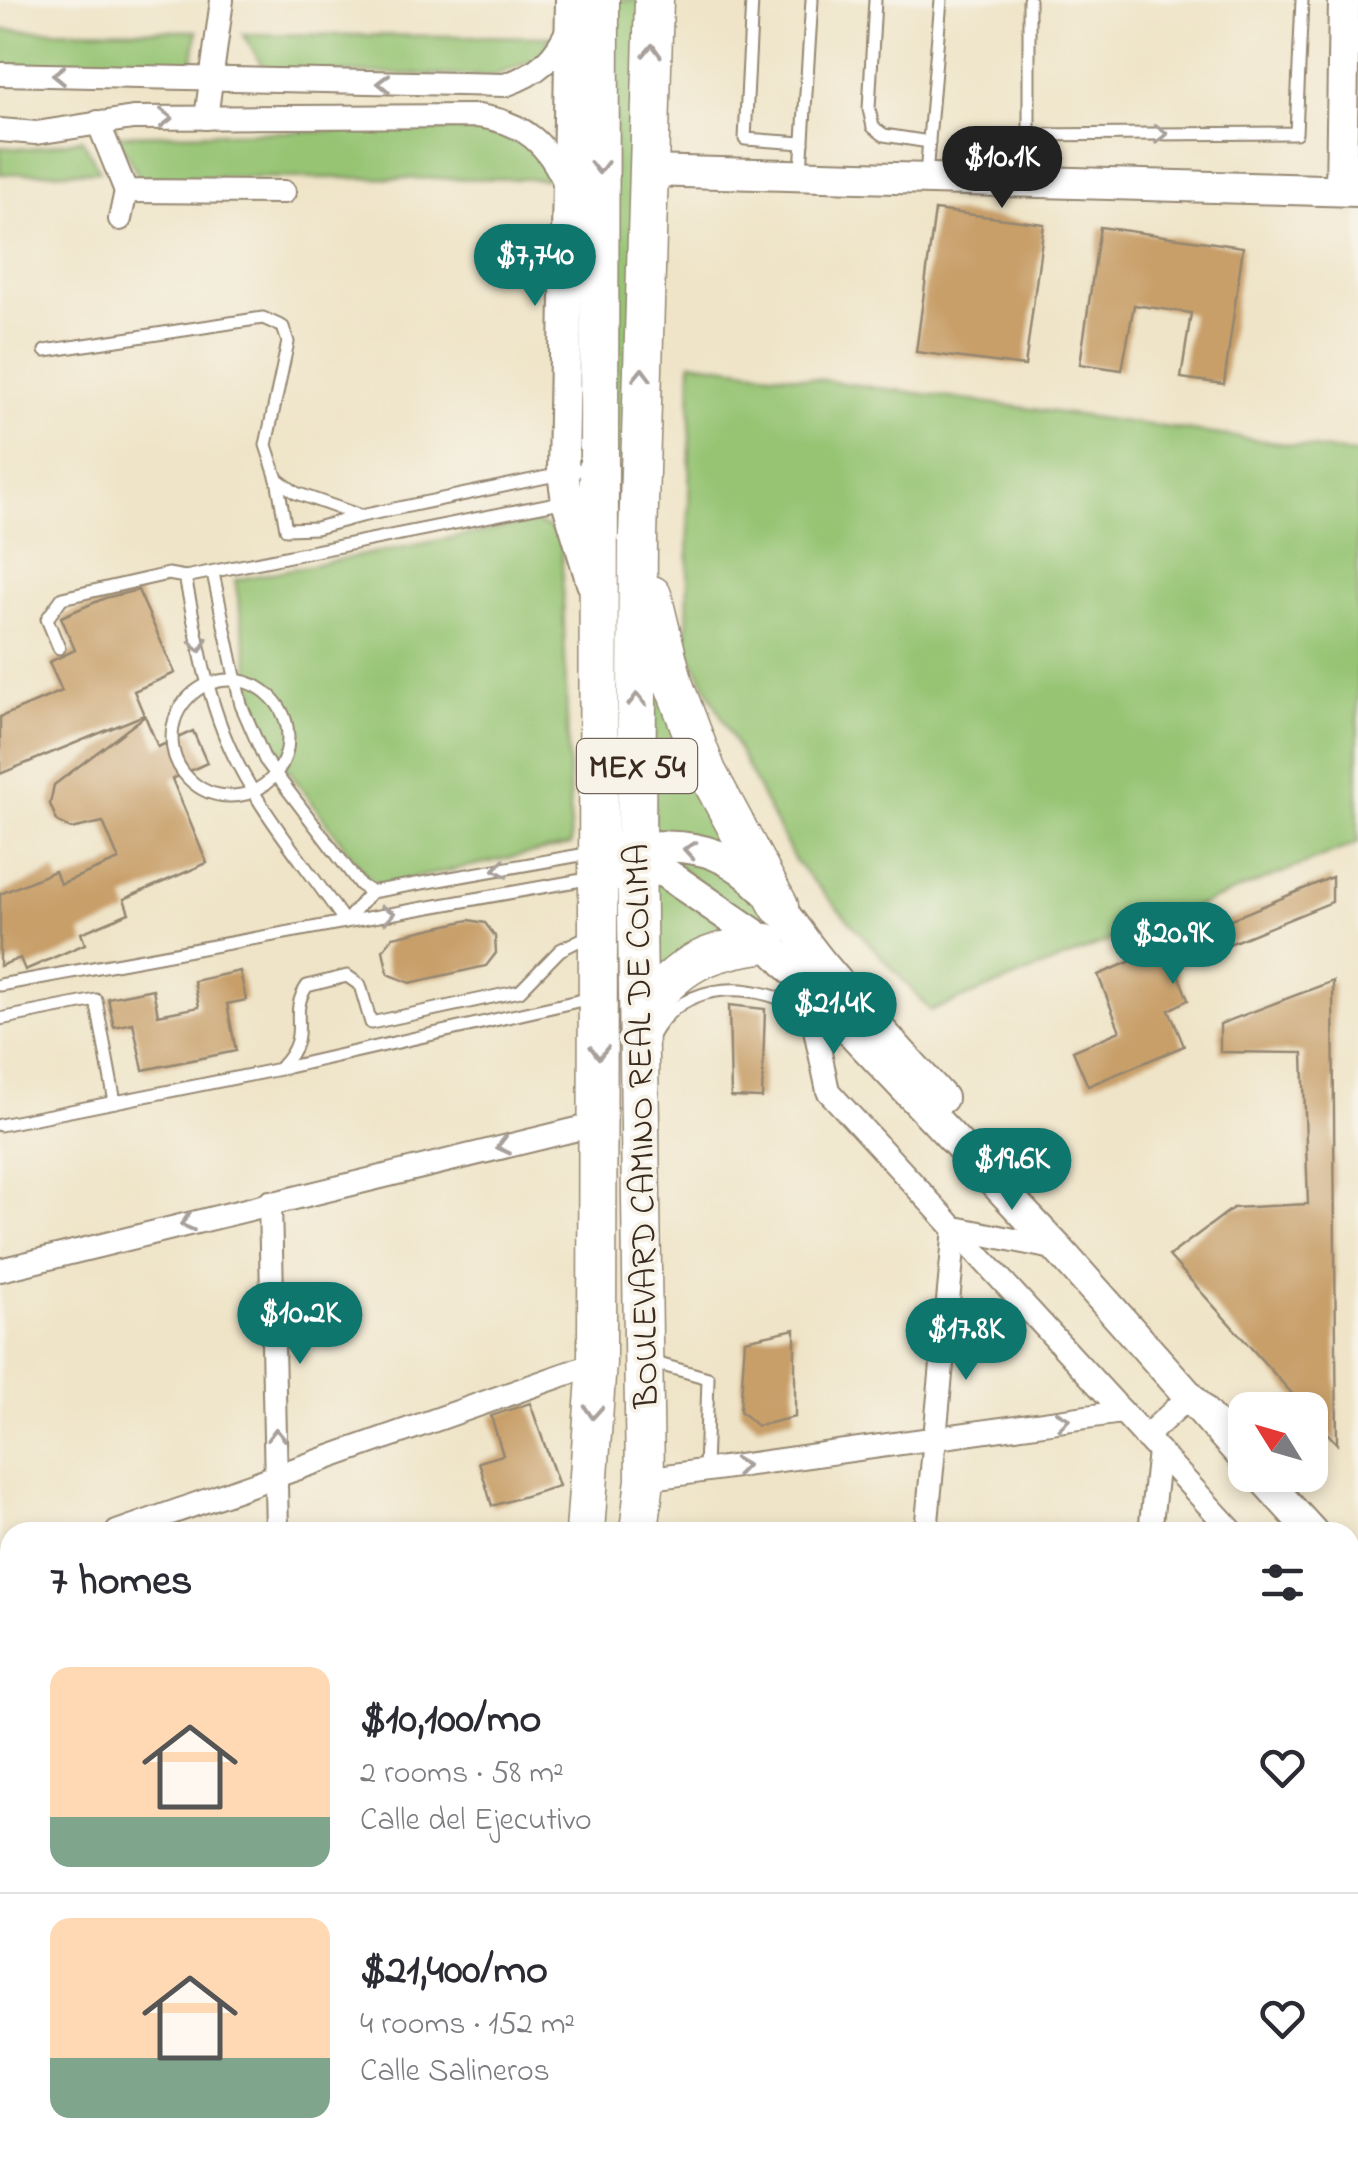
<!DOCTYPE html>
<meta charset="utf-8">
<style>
body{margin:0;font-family:"Indie Flower",sans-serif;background:#f7f7f7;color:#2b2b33;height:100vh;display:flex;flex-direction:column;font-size:38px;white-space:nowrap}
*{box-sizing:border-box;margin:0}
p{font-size:32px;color:#7c7c81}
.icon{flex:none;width:55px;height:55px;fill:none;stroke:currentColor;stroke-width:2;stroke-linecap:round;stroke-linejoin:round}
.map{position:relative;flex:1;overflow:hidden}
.sheet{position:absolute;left:0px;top:1522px;width:1360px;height:642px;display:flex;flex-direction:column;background:#fff;border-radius:30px 30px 0 0;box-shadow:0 5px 15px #0003}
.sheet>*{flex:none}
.needle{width:65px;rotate:307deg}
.buttons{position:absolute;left:1228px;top:1392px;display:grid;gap:20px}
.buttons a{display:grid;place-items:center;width:100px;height:100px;border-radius:20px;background:#fff;box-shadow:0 5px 15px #0003;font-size:50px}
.price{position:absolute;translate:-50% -85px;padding:0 22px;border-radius:35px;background:#0f766e;color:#fff;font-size:32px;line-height:65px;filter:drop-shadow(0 2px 5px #0008)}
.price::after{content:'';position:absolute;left:50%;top:60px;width:30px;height:22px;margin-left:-15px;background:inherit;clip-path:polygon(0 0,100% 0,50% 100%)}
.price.current{background:#222;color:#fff}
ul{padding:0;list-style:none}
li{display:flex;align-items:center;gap:30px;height:250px;padding:0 50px}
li+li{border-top:2px solid #e1e1e2}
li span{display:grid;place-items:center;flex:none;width:280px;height:200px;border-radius:20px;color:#555}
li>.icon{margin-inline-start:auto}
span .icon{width:120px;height:120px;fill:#fffc;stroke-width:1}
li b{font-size:42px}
h2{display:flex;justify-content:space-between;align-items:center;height:120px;padding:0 50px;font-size:42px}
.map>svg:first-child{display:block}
.green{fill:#96c473;stroke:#687748;stroke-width:2.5}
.building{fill:#c89f69}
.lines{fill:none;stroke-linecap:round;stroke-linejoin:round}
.service-casing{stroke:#958772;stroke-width:15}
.minor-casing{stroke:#958772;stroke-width:26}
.tertiary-casing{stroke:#958772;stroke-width:34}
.primary-casing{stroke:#958772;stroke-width:41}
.path{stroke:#958772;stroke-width:4;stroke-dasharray:2.5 8;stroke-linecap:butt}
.service{stroke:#fff;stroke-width:11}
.minor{stroke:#fff;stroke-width:22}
.tertiary{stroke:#fff;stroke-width:30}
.primary{stroke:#fff;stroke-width:38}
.oneway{stroke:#a79f9a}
.labels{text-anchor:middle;stroke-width:8;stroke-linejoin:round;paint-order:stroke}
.shield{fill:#f7f3e8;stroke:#73665b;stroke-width:2.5}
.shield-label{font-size:32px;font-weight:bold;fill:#3b2a1e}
.street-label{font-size:35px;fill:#3b2a1e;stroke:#f7f3e8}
</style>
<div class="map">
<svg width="1358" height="2164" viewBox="0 0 1358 2164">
<rect width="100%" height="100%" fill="#f7f3e8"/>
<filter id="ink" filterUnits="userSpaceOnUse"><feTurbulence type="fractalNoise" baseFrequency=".01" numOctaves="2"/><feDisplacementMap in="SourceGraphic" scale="20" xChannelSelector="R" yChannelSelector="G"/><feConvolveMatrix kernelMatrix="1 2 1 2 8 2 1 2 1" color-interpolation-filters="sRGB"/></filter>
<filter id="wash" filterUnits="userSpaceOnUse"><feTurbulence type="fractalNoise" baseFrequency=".0048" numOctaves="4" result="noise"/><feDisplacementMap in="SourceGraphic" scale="40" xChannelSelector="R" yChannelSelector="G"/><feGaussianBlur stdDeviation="2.25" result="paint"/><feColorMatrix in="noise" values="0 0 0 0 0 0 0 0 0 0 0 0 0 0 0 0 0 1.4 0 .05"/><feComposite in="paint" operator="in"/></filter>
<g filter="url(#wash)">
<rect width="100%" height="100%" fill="#efe4c7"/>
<!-- green -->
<g class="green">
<polygon points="617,0 642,0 626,810 611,331"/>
<polygon points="0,30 197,31 192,67 0,66"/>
<polygon points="243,34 552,37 538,58 493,76 266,71"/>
<path d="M 486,128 C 518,139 537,147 551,179 L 139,177 L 116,135 Z"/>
<polygon points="82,139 100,171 0,174 0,147 29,149"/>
<polygon points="691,362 1358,454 1358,843 931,1011 795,861 687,649"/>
<polygon points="533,522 561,532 571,845 381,885 367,877 278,756 256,709 235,580"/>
<polygon points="653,623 744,863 654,839"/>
<path d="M 667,857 C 744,858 790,938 836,990 Z"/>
<polygon points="653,877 747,938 653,981"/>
</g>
<g id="blocks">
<!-- building -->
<g class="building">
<polygon points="935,210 1044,224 1025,366 916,352"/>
<polygon points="1100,227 1243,247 1224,384 1181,378 1191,313 1134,305 1122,370 1080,364"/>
<polygon points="138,590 175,673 134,691 144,715 0,774 0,717 62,691 49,662 75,650 61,617 105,598"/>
<polygon points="145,716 158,747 193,731 207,763 172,779 207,863 124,899 129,913 81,933 85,944 25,970 20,958 0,966 0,894 55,871 60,884 119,860 103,822 71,829 57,821 50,804 54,785"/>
<polygon points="1332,877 1332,902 1175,966 1188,1000 1169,1010 1184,1046 1088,1086 1073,1051 1120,1031 1098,975"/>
<polygon points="469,920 485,923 495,936 496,953 486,966 410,983 388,974 383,950 393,937"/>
<polygon points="240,971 246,1000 227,1004 236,1051 143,1070 133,1023 114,1027 108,998 153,989 158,1015 199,1007 194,981"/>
<polygon points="1333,981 1335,1252 1337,1444 1169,1256 1233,1208 1308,1204 1303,1053 1220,1052 1220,1024"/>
<polygon points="729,1005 765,1009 762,1098 731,1097"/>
<polygon points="795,1329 795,1417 757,1426 740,1411 745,1340"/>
<polygon points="530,1403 559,1486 492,1506 479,1462 503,1455 491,1416"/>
</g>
</g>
</g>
<g filter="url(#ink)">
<use href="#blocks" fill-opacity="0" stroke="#958772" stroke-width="2.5"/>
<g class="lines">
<defs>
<g id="service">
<polyline points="752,0 745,139 803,143"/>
<polyline points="875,0 869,109 873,127 884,135 929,142"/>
<polyline points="1029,0 1029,135 1296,133 1302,0"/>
<polyline points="801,171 812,0"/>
<polyline points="926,175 941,0"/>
<polyline points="45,351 263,318 283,327 288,342 266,445 277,479 296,493 361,516 594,467"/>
<polyline points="277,479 286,529 316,528 361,516"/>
<path d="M 566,501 L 185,577 C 196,630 204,684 224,734 C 251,802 304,862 345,922 L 593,878"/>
<polyline points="213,573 241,705 265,760 360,885 371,892 592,853"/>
<polyline points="59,648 47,619 62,598 168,574 185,577"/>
<circle cx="230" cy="738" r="58"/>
<polyline points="0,985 345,922 371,892"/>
<polyline points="0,1019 96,1000 115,1102"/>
<path d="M 651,1038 C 683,976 760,980 812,1015"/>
<path d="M 281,1067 C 314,1032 286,1017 307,986 L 347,976 L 360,985 L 371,1023 L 520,991 L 560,950 L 590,935"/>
<polyline points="0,1125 280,1069 591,998"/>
<polyline points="648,1361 708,1378 705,1471"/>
</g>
<g id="minor">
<path d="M 0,74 L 505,85 C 537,74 556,58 569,26"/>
<polyline points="206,118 222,0"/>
<polyline points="98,122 126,191 284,192"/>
<path d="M 0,130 L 36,133 L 133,118 L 478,116 C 524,122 548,144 566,186"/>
<polyline points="120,219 126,191"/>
<polyline points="824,1003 812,1015 828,1091 1233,1532"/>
<polyline points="270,1202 277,1532"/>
<polyline points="0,1270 598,1124"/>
<polyline points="1145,1437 1189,1397"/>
<polyline points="645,1479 1122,1412"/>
<polyline points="117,1532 597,1363"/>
<polyline points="926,1532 955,1228 1058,1249"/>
<polyline points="1150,1532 1159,1451"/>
<polyline points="0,1574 10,1570"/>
<polyline points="1350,1631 1358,1631"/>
<polyline points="1350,1660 1358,1669"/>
<polyline points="0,1908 10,1905"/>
<polyline points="1350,1908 1358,1907"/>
<polyline points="1350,1937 1358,1936"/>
<polyline points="0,2086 10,2112"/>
<polyline points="27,2155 30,2164"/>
<polyline points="80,2164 114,2155"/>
<polyline points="287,2164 287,2155"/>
<polyline points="869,2164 870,2155"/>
<polyline points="1338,2164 1339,2155"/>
</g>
<g id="tertiary">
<polyline points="571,0 563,473 567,501 592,583"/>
<polyline points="647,171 1358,191"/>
<polyline points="1341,190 1344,0"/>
<path d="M 616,849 C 648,846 686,843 716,855 C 765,875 791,927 823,965 C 861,1010 902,1054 942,1098"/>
<polyline points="597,877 661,870 767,943 1058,1249 1245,1459"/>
<polyline points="1260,1475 1312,1532"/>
<polyline points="1350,1575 1358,1584"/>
</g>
<g id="primary">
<polyline points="652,595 674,685 707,772 779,906"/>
<path d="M 641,1011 C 684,962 702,952 767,943"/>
<polyline points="585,1532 597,1363 600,0"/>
<polyline points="639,1532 645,1479 636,847 638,538 654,0"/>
<polyline points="536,2164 537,2155"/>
<polyline points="581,2164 581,2155"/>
</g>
</defs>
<!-- service casing -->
<use href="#service" class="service-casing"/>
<!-- minor casing -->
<use href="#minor" class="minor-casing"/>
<!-- tertiary casing -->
<use href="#tertiary" class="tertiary-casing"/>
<!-- primary casing -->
<use href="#primary" class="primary-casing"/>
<!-- path -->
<polyline class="path" points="0,2154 2,2155"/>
<!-- service -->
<use href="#service" class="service"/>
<!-- minor -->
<use href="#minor" class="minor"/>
<!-- tertiary -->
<use href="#tertiary" class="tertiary"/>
<!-- primary -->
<use href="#primary" class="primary"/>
</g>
<!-- one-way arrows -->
<defs><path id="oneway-chevron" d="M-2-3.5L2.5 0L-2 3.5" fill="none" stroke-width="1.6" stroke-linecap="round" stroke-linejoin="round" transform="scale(2.5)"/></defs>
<g class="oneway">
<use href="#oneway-chevron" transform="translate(652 51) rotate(-88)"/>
<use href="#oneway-chevron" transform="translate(59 75) rotate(-179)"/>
<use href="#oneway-chevron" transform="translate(384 83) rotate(-179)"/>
<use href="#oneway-chevron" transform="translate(166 118)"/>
<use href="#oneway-chevron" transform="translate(1161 134) rotate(-1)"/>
<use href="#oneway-chevron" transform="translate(599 167) rotate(90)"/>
<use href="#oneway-chevron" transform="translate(642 375) rotate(-89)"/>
<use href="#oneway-chevron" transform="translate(199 645) rotate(79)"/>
<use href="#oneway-chevron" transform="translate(637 700) rotate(-90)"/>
<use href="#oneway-chevron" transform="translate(690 850) rotate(-170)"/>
<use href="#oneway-chevron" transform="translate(500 869) rotate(170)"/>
<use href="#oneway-chevron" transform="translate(388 914) rotate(-10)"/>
<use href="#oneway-chevron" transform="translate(599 1052) rotate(91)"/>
<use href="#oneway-chevron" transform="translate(503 1146) rotate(167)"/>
<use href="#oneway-chevron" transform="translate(187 1223) rotate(166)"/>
<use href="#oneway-chevron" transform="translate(593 1412) rotate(94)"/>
<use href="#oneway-chevron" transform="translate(1063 1420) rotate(-8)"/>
<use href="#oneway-chevron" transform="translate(276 1435) rotate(-91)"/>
<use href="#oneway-chevron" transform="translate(741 1466) rotate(-8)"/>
</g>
</g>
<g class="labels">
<!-- shield labels -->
<rect class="shield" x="577" y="739" width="120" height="54" rx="8"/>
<g class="shield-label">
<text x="637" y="777">MEX 54</text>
</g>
<!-- street labels -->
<g class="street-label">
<text transform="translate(640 1126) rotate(-91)" y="12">BOULEVARD CAMINO REAL DE COLIMA</text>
</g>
</g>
</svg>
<div class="buttons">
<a><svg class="needle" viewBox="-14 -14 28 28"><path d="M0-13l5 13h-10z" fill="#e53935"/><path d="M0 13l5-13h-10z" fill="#7c7c81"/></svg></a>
</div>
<b class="price current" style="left:1002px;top:211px">$10.1K</b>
<b class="price" style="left:535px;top:309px">$7,740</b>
<b class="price" style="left:1173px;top:987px">$20.9K</b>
<b class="price" style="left:834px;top:1057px">$21.4K</b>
<b class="price" style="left:1012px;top:1213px">$19.6K</b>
<b class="price" style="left:300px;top:1367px">$10.2K</b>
<b class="price" style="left:966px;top:1383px">$17.8K</b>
<section class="sheet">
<h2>7 homes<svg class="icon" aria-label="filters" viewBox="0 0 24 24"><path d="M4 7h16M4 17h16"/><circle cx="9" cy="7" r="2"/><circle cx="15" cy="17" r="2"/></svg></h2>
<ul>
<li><span style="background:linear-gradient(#ffd9b3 75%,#7fa58c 0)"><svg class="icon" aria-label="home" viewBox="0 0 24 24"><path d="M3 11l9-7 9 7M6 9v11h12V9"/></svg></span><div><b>$10,100/mo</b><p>2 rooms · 58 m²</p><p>Calle del Ejecutivo</p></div><svg class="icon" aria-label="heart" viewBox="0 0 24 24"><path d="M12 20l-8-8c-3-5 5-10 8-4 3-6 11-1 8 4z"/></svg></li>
<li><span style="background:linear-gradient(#ffd9b3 70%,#7fa58c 0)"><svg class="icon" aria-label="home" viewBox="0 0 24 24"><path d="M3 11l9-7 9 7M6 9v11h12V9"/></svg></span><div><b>$21,400/mo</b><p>4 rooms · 152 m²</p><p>Calle Salineros</p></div><svg class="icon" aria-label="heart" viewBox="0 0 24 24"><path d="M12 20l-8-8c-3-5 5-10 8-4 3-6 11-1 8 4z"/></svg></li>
</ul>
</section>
</div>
